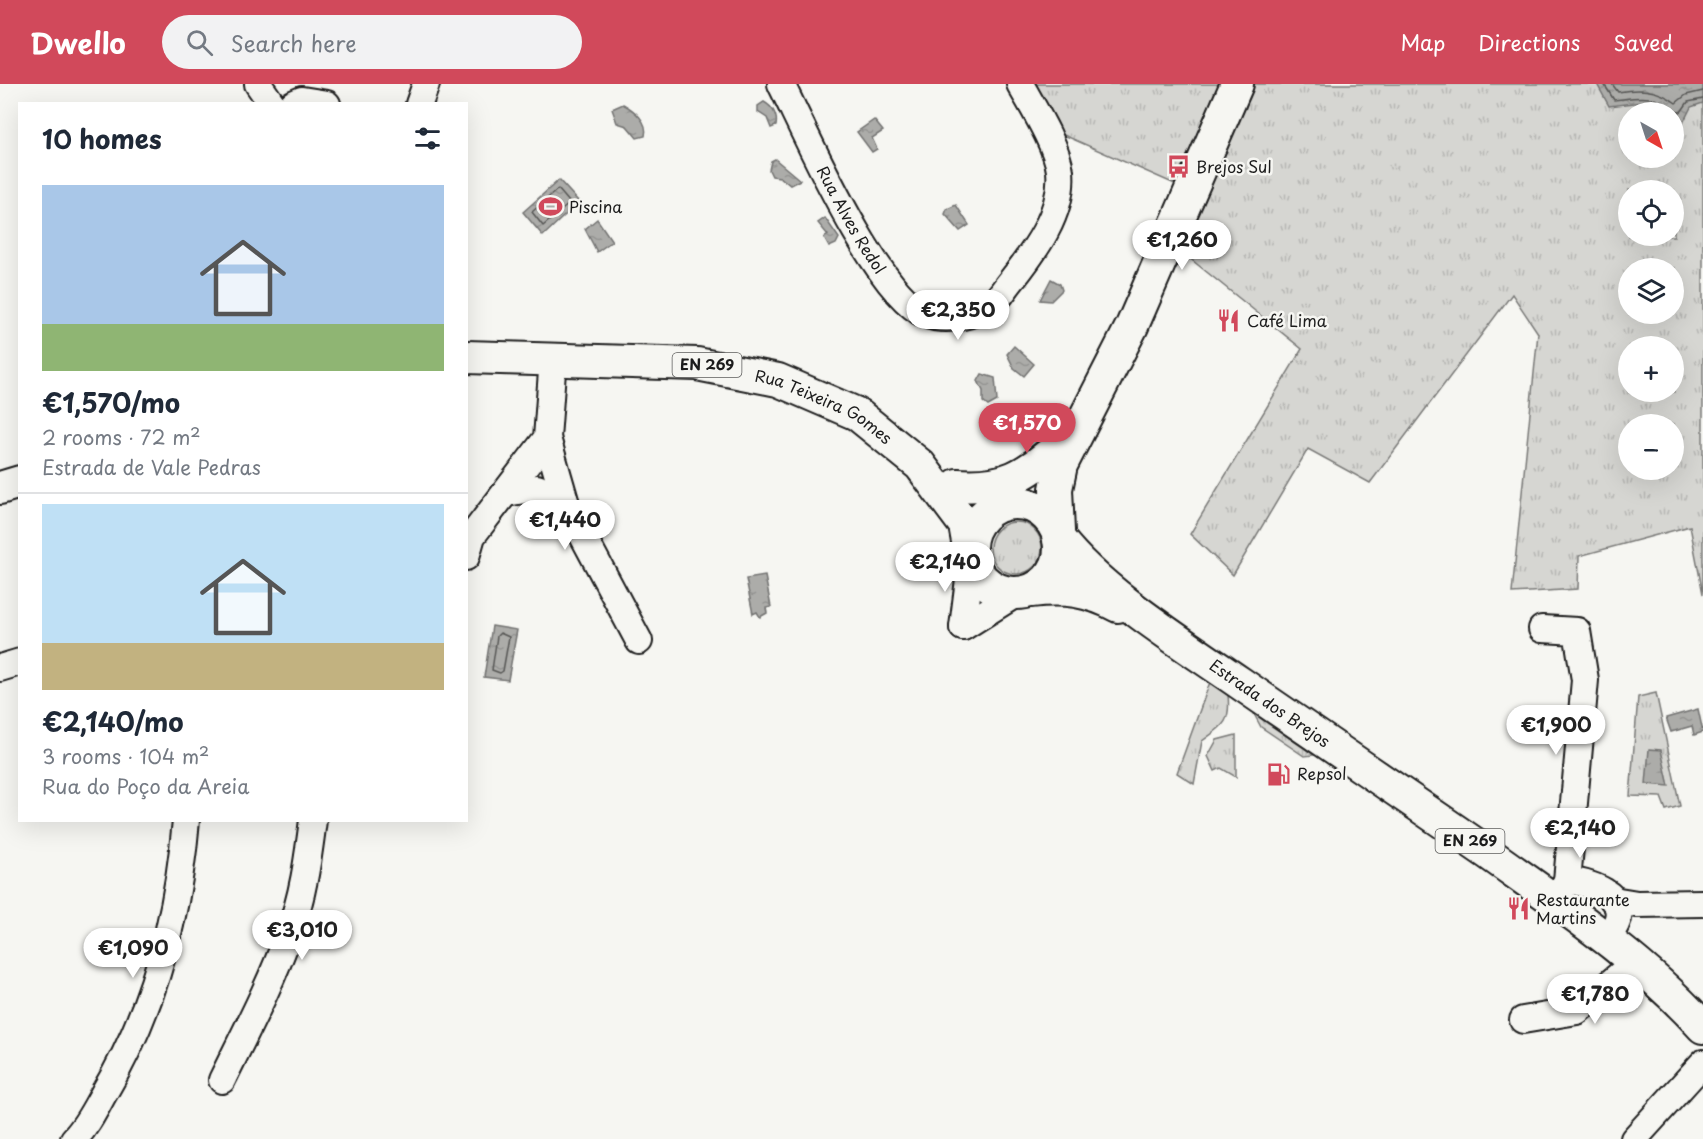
<!DOCTYPE html>
<meta charset="utf-8">
<style>
body{margin:0;font-family:"Playpen Sans",sans-serif;background:#f2f2f3;color:#1f2937;height:100vh;display:flex;flex-direction:column;font-size:22px;white-space:nowrap}
*{box-sizing:border-box;margin:0}
p{font-size:20px;color:#747a83}
.icon{flex:none;width:33px;height:33px;fill:none;stroke:currentColor;stroke-width:2;stroke-linecap:round;stroke-linejoin:round}
.map{position:relative;flex:1;overflow:hidden}
.details{position:absolute;left:18px;top:18px;width:450px;height:720px;display:flex;flex-direction:column;background:#fff;border-radius:0px;box-shadow:0 6px 24px #0002}
.details>*{flex:none}
.needle{width:39px;rotate:141deg}
.tools{position:absolute;left:1618px;top:18px;display:grid;gap:12px}
.tools a{display:grid;place-items:center;width:66px;height:66px;border-radius:50%;background:#fff;box-shadow:0 6px 24px #0002;font-size:30px}
.price{position:absolute;translate:-50% -51px;padding:0 14px;border-radius:21px;background:#fff;color:#222;font-size:20px;line-height:39px;filter:drop-shadow(0 2px 3px #0008)}
.price::after{content:'';position:absolute;left:50%;top:36px;width:18px;height:14px;margin-left:-9px;background:inherit;clip-path:polygon(0 0,100% 0,50% 100%)}
.price.current{background:#d1495b;color:#fff}
ul{padding:0;list-style:none}
li{display:grid;align-content:center;gap:12px;height:318px;padding:0 24px}
li+li{border-top:2px solid #e0e1e3}
li span{display:grid;place-items:center;height:186px;border-radius:0px;color:#555}
li>.icon{margin-inline-start:auto}
span .icon{width:108px;height:108px;fill:#fffc;stroke-width:1}
li b{font-size:26px}
h2{display:flex;justify-content:space-between;align-items:center;height:72px;padding:0 24px;font-size:26px}
header{display:flex;align-items:center;gap:36px;box-sizing:border-box;height:84px;padding:0 30px;background:#d1495b;color:#fff}
header strong{font-size:28px}
nav{display:flex;gap:33px;margin-inline-start:auto;font-size:21px}
.search{width:420px;height:54px;background:#f2f2f3;display:flex;align-items:center;gap:15px;box-sizing:border-box;padding:0 21px;border-radius:33px;color:#747a83;font-size:22px}
.map>svg:first-child{display:block}
.grass{fill:url(#grass-tufts);stroke:#797977;stroke-width:1.5;fill-rule:evenodd}
.water{fill:url(#water-ripples);stroke:#727271;stroke-width:1.5}
.lines{fill:none;stroke-linecap:round;stroke-linejoin:round}
.shore{stroke:#565654;stroke-width:1.5}
.minor-casing{stroke:#1c1c1c;stroke-width:30}
.major-casing{stroke:#1c1c1c;stroke-width:36}
.minor{stroke:#f6f6f2;stroke-width:26}
.major{stroke:#f6f6f2;stroke-width:32}
.labels{text-anchor:middle;stroke-width:5;stroke-linejoin:round;paint-order:stroke}
.shield{fill:#f6f6f2;stroke:#5d5d5c;stroke-width:1.5}
.shield-label{font-size:15px;font-weight:bold;fill:#1c1c1c}
.poi-label{font-size:16px;fill:#1c1c1c;stroke:#f6f6f2;text-anchor:start}
.street-label{font-size:16px;fill:#1c1c1c;stroke:#f6f6f2}
</style>
<header>
<strong>Dwello</strong>
<div class="search"><svg class="icon" aria-label="search" viewBox="0 0 24 24"><circle cx="10" cy="10" r="6"/><path d="M15 15l6 6"/></svg>Search here</div>
<nav><a>Map</a><a>Directions</a><a>Saved</a></nav>
</header>
<div class="map">
<svg width="1703" height="1055" viewBox="0 0 1703 1055">
<defs>
<pattern id="grass-tufts" width="24" height="20" patternUnits="userSpaceOnUse" patternTransform="scale(1.5)"><rect width="24" height="20" fill="#d6d6d2"/><path d="M3 7l-1-3M5 7V3M7 7l1-3M15 17l-1-3M17 17v-4M19 17l1-3" fill="none" stroke="#b7b7b4"/></pattern>
<pattern id="water-ripples" width="26" height="14" patternUnits="userSpaceOnUse" patternTransform="scale(1.5)"><rect width="26" height="14" fill="#acaca9"/><path d="M2 4q2-2 4 0t4 0M15 11q2-2 4 0t4 0" fill="none" stroke="#939391"/></pattern>
</defs>
<rect width="100%" height="100%" fill="#f6f6f2"/>
<filter id="ink" filterUnits="userSpaceOnUse"><feTurbulence type="fractalNoise" baseFrequency=".0167" numOctaves="2"/><feDisplacementMap in="SourceGraphic" scale="12" xChannelSelector="R" yChannelSelector="G"/><feConvolveMatrix kernelMatrix="1 2 1 2 8 2 1 2 1" color-interpolation-filters="sRGB"/></filter>
<g filter="url(#ink)">
<!-- grass -->
<g class="grass">
<polygon points="1035,0 1221,0 1177,101 1059,49"/>
<path d="M 1254,0 L 1703,0 L 1703,510 L 1690,442 L 1579,472 L 1578,505 L 1512,509 L 1538,249 L 1512,210 L 1370,399 L 1308,365 L 1233,491 L 1190,450 L 1302,265 L 1182,168 ZM 1629,28 L 1674,28 L 1674,74 L 1629,74 ZM 1629,106 L 1674,106 L 1674,152 L 1629,152 ZM 1629,184 L 1674,184 L 1674,230 L 1629,230 ZM 1629,262 L 1674,262 L 1674,308 L 1629,308 ZM 1629,340 L 1674,340 L 1674,386 L 1629,386 Z"/>
<circle cx="1016" cy="464" r="26"/>
<path d="M 1210,598 L 1228,611 C 1231,639 1223,642 1202,657 L 1194,700 L 1177,689 Z"/>
<polygon points="1656,609 1680,722 1666,726 1661,713 1630,712 1638,613"/>
<polygon points="1254,630 1314,671 1304,672 1261,643"/>
<polygon points="1236,651 1236,693 1221,684 1215,687 1208,672 1217,656"/>
</g>
<!-- water -->
<g class="water">
<polygon points="1597,0 1703,0 1703,19 1691,23 1683,39 1674,28 1643,18 1609,22"/>
<path d="M 764,18 C 773,23 778,32 776,42 L 771,44 L 767,34 L 758,28 L 758,22 Z"/>
<path d="M 623,20 C 634,26 649,38 645,52 L 637,54 L 627,42 L 617,39 L 612,25 Z"/>
<polygon points="874,36 883,47 872,54 877,65 872,68 857,48"/>
<polygon points="775,75 800,96 790,101 780,93 772,92 769,86 771,77"/>
<polygon points="559,96 579,118 543,152 523,128"/>
<polygon points="956,121 969,141 960,147 945,130 947,125"/>
<polygon points="825,134 839,154 836,160 829,163 824,154 828,151 818,139"/>
<polygon points="597,135 612,157 597,168 585,145"/>
<polygon points="1051,195 1060,200 1062,206 1051,217 1040,216"/>
<polygon points="1014,262 1034,280 1024,292 1014,284 1007,270"/>
<polygon points="982,290 995,294 997,317 988,322 983,318 983,307 978,297"/>
<polygon points="765,492 771,523 766,524 767,529 760,533 757,528 753,530 746,495"/>
<polygon points="492,542 517,546 508,596 484,593"/>
<polygon points="1698,625 1703,648 1694,651 1692,642 1671,648 1666,634"/>
<polygon points="1649,665 1661,666 1669,702 1646,700"/>
</g>
<g class="lines">
<!-- shore -->
<g class="shore">
<path d="M 1604,0 L 1614,16 C 1635,14 1656,8 1672,27 L 1681,28 L 1688,18 L 1703,15"/>
<path d="M 1612,0 L 1618,8 C 1640,4 1658,5 1676,19 L 1686,11 L 1703,7"/>
<polygon points="558,105 570,119 543,142 532,128"/>
<polygon points="500,549 509,553 503,587 500,589 492,586 497,552"/>
</g>
<defs>
<g id="minor">
<polyline points="258,0 272,20"/>
<path id="s1" d="M 781,0 C 806,50 876,210 925,230 C 947,239 975,232 994,218 C 1000,213 1006,203 1011,197 C 1035,167 1064,128 1060,87 C 1057,61 1032,22 1020,0"/>
<polyline points="293,20 302,16 327,20"/>
<polyline points="419,20 426,0"/>
<polyline points="547,354 566,420 639,557"/>
<polyline points="506,409 537,404 566,420"/>
<polyline points="466,473 472,452 547,354 553,274"/>
<polyline points="963,543 971,479"/>
<polyline points="963,543 1014,511"/>
<polyline points="1542,545 1577,547 1585,596 1567,797"/>
<polyline points="0,584 20,578"/>
<path d="M 1558,811 L 1567,797 C 1587,797 1630,811 1616,840 C 1614,845 1609,851 1605,856"/>
<polyline points="1613,816 1637,820 1703,819"/>
<polyline points="1523,936 1577,927 1634,879"/>
<path d="M 222,996 C 246,947 271,900 289,849 C 303,813 308,775 313,736"/>
<path d="M 74,1055 C 87,1042 95,1025 104,1009 C 153,927 178,832 186,736"/>
<polyline points="1634,1055 1703,979"/>
</g>
<g id="major">
<path id="s2" d="M 466,273 L 697,280 L 778,296 L 857,330 L 920,381 L 965,441 L 970,469"/>
<path d="M 957,401 C 1014,405 1029,386 1071,353"/>
<polyline points="0,404 20,398"/>
<circle cx="1015" cy="464" r="45"/>
<polyline points="1058,447 1056,405 1061,381 1132,242 1237,0"/>
<path id="s3" d="M 1059,455 C 1101,509 1184,560 1240,599 C 1323,656 1405,712 1488,769 C 1562,822 1642,875 1703,943"/>
<path d="M 1031,507 C 1063,503 1089,506 1118,522"/>
</g>
</defs>
<!-- minor casing -->
<use href="#minor" class="minor-casing"/>
<!-- major casing -->
<use href="#major" class="major-casing"/>
<!-- minor -->
<use href="#minor" class="minor"/>
<!-- major -->
<use href="#major" class="major"/>
</g>
</g>
<!-- icons -->
<defs>
<symbol id="bus-bare" viewBox="-9 -9 18 18"><path d="M-5-6H5V4H4V6H2V4H-2V6H-4V4H-5ZM-3.5-4V0h7V-4ZM-3.5 1.2v1.5H-2V1.2ZM2 1.2v1.5H3.5V1.2Z" fill="#d1495b" stroke="#f6f6f2" stroke-width="2.5" paint-order="stroke"/></symbol>
<symbol id="stadium-bare" viewBox="-9 -9 18 18"><path d="M0-5a6.5 5 0 1 0 0 10a6.5 5 0 1 0 0-10ZM-3.5-1.8h7v3.6h-7Z" fill="#d1495b" stroke="#f6f6f2" stroke-width="2.5" paint-order="stroke"/></symbol>
<symbol id="restaurant-bare" viewBox="-9 -9 18 18"><path d="M-5-6h1v4h1v-4h1v4h1v-4h1v5L-1.5 .5V6h-2V.5L-5-1ZM5-6V6H3V1.5H1.5Q1.5-4 5-6Z" fill="#d1495b" stroke="#f6f6f2" stroke-width="2.5" paint-order="stroke"/></symbol>
<symbol id="fuel-bare" viewBox="-9 -9 18 18"><path d="M-5.5-6h7V0h2V4h1.3V-2.5L3-4.5l.8-.8L6-3V5H2.5V1h-1V6h-7ZM-4.2-4.7v3.2H.2V-4.7Z" fill="#d1495b" stroke="#f6f6f2" stroke-width="2.5" paint-order="stroke"/></symbol>
</defs>
<g fill-rule="evenodd">
<use href="#bus-bare" x="1162" y="66" width="33" height="33"/>
<use href="#stadium-bare" x="534" y="106" width="33" height="33"/>
<use href="#restaurant-bare" x="1212" y="220" width="33" height="33"/>
<use href="#fuel-bare" x="1262" y="674" width="33" height="33"/>
<use href="#restaurant-bare" x="1502" y="808" width="33" height="33"/>
</g>
<g class="labels">
<!-- shield labels -->
<g class="shield">
<rect x="672.5" y="269" width="69" height="24" rx="4.5"/>
<rect x="1435.5" y="745" width="69" height="24" rx="4.5"/>
</g>
<g class="shield-label">
<text x="707" y="286">EN 269</text>
<text x="1470" y="762">EN 269</text>
</g>
<!-- poi labels -->
<g class="poi-label">
<text x="1196" y="89">Brejos Sul</text>
<text x="569" y="129">Piscina</text>
<text x="1247" y="243">Café Lima</text>
<text x="1297" y="696">Repsol</text>
<text x="1536" y="822">Restaurante<tspan x="1536" dy="18">Martins</tspan></text>
</g>
<!-- street labels -->
<g class="street-label">
<text dy="6" stroke="none"><textPath href="#s1" startOffset="153">Rua Alves Redol</textPath></text>
<text dy="6" stroke="none"><textPath href="#s2" startOffset="366">Rua Teixeira Gomes</textPath></text>
<text dy="6" stroke="none"><textPath href="#s3" startOffset="268">Estrada dos Brejos</textPath></text>
</g>
</g>
</svg>
<div class="tools">
<a><svg class="needle" viewBox="-14 -14 28 28"><path d="M0-13l5 13h-10z" fill="#e53935"/><path d="M0 13l5-13h-10z" fill="#747a83"/></svg></a>
<a><svg class="icon" aria-label="locate" viewBox="0 0 24 24"><circle cx="12" cy="12" r="6"/><path d="M12 2v4M12 18v4M2 12h4M18 12h4"/></svg></a>
<a><svg class="icon" aria-label="layers" viewBox="0 0 24 24"><path d="M12 4l9 5-9 5-9-5zM3 14l9 5 9-5"/></svg></a>
<a>+</a>
<a>−</a>
</div>
<b class="price" style="left:1182px;top:187px">€1,260</b>
<b class="price" style="left:958px;top:257px">€2,350</b>
<b class="price current" style="left:1027px;top:370px">€1,570</b>
<b class="price" style="left:565px;top:467px">€1,440</b>
<b class="price" style="left:945px;top:509px">€2,140</b>
<b class="price" style="left:1556px;top:672px">€1,900</b>
<b class="price" style="left:1580px;top:775px">€2,140</b>
<b class="price" style="left:302px;top:877px">€3,010</b>
<b class="price" style="left:133px;top:895px">€1,090</b>
<b class="price" style="left:1595px;top:941px">€1,780</b>
<section class="details">
<h2>10 homes<svg class="icon" aria-label="filters" viewBox="0 0 24 24"><path d="M4 7h16M4 17h16"/><circle cx="9" cy="7" r="2"/><circle cx="15" cy="17" r="2"/></svg></h2>
<ul>
<li><span style="background:linear-gradient(#a9c7e8 75%,#8fb573 0)"><svg class="icon" aria-label="home" viewBox="0 0 24 24"><path d="M3 11l9-7 9 7M6 9v11h12V9"/></svg></span><div><b>€1,570/mo</b><p>2 rooms · 72 m²</p><p>Estrada de Vale Pedras</p></div></li>
<li><span style="background:linear-gradient(#bfe0f5 75%,#c2b280 0)"><svg class="icon" aria-label="home" viewBox="0 0 24 24"><path d="M3 11l9-7 9 7M6 9v11h12V9"/></svg></span><div><b>€2,140/mo</b><p>3 rooms · 104 m²</p><p>Rua do Poço da Areia</p></div></li>
</ul>
</section>
</div>
